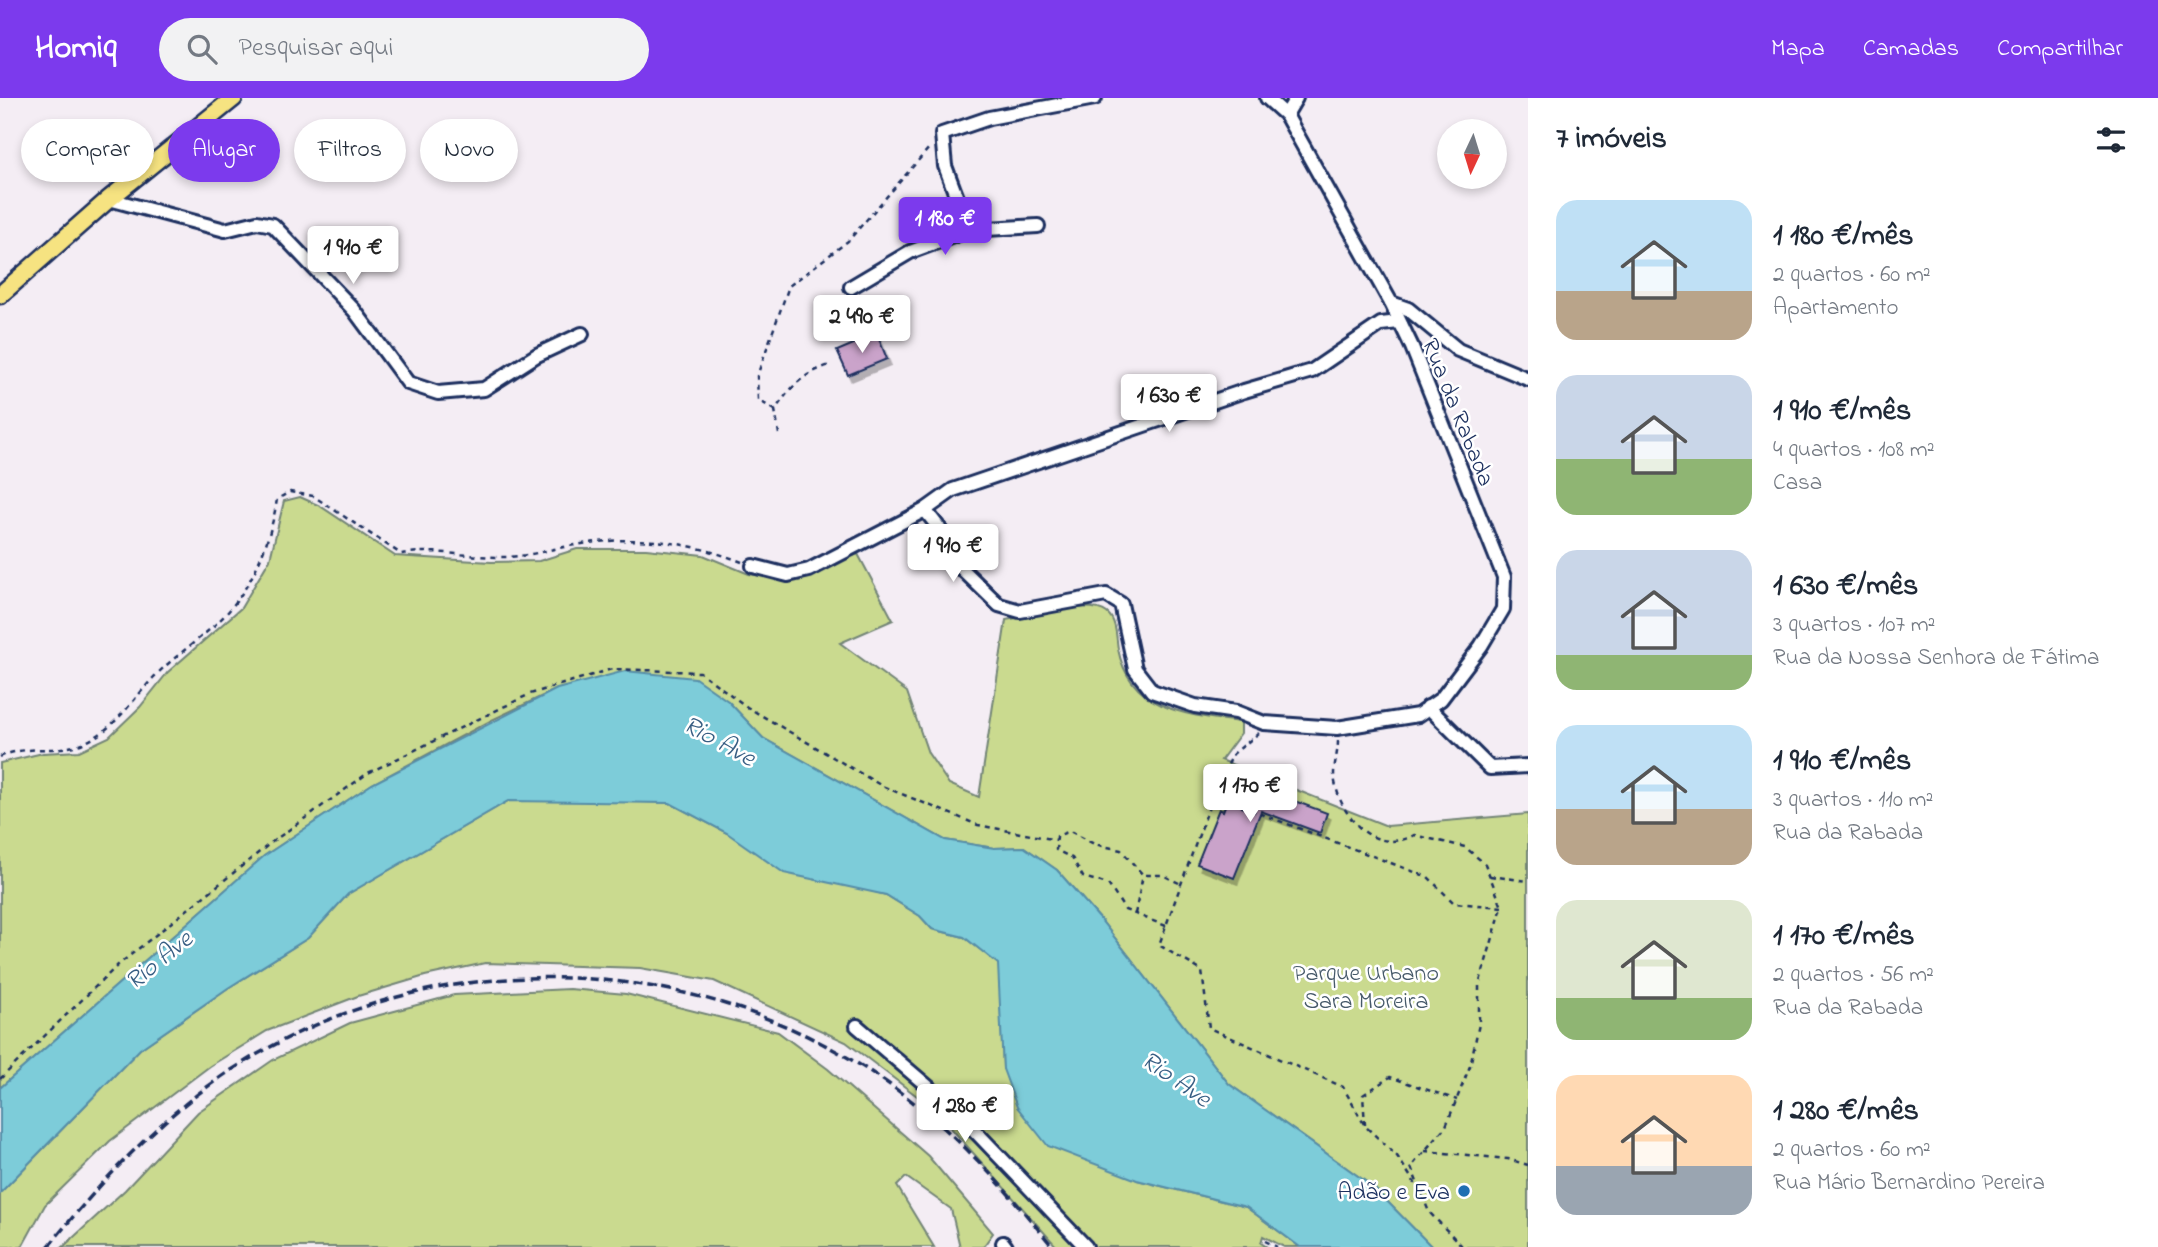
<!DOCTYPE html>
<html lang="pt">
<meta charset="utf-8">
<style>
body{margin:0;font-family:"Indie Flower",sans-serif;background:#f2f2f3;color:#1f2937;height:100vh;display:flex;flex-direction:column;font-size:26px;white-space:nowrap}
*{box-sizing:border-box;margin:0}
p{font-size:23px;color:#747a83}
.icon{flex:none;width:38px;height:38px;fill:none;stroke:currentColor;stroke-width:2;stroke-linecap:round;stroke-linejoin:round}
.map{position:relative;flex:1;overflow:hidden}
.drawer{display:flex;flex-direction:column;background:#fff;width:630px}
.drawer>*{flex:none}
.banner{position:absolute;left:21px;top:21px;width:665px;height:63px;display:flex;gap:14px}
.needle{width:46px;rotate:184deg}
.tools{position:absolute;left:1437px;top:21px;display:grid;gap:14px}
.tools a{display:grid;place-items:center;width:70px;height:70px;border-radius:50%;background:#fff;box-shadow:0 4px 10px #0003;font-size:35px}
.price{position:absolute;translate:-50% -60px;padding:0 16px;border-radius:7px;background:#fff;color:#222;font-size:23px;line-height:46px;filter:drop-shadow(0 2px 4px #0008)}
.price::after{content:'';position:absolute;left:50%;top:42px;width:21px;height:16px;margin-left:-10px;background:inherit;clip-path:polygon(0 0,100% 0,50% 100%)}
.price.current{background:#7c3aed;color:#fff}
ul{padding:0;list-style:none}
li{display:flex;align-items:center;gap:21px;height:175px;padding:0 28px}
li span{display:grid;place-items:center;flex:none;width:196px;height:140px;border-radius:21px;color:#555}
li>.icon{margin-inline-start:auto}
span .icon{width:84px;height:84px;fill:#fffc;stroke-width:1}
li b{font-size:30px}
h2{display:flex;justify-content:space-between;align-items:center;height:84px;padding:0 28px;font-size:30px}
.tag{padding:0 24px;border-radius:32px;background:#fff;box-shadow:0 4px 10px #0003;font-size:24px;line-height:63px}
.tag.current{background:#7c3aed;color:#fff}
header{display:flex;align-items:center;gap:42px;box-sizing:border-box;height:98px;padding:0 35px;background:#7c3aed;color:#fff}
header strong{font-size:33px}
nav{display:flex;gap:38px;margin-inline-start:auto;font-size:24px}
.search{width:490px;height:63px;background:#f2f2f3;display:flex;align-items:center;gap:18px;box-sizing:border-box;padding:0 24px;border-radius:38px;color:#747a83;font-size:26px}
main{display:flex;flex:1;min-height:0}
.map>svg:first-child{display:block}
.green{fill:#cada8f;stroke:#728476;stroke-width:2}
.water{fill:#7dccd9;stroke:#568da8;stroke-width:2}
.building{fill:#caa3ca;stroke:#1b2f5e;stroke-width:2;filter:url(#shadow)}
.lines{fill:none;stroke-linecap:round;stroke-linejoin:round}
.minor-casing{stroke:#1b2f5e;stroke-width:18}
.major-casing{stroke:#1b2f5e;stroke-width:21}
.path{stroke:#1b2f5e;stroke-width:2.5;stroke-dasharray:5 5;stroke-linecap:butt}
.minor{stroke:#fff;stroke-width:12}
.major{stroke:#f6e381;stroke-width:16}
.rail{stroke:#1b2f5e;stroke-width:3.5;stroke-dasharray:10 5;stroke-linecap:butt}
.poi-dot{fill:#1f6fb2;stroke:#fff;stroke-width:2.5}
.labels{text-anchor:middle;stroke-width:5;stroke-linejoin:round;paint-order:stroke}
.street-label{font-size:24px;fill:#1b2f5e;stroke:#fff}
.park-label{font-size:24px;fill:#475a6a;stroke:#fff}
.poi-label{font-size:24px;fill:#1b2f5e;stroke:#fff;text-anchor:end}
.water-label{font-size:26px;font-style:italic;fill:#385e83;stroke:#fff}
</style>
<header>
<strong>Homiq</strong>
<div class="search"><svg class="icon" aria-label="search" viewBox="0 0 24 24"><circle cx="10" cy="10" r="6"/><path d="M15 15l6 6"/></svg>Pesquisar aqui</div>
<nav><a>Mapa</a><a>Camadas</a><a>Compartilhar</a></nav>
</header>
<main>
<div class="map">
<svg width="1528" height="1149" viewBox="0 0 1528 1149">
<defs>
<filter id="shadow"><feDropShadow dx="3.5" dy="6" stdDeviation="0" flood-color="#0004"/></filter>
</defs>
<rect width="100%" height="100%" fill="#f4edf4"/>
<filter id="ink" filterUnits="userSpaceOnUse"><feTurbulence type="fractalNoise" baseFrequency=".0143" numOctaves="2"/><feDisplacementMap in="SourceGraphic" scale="14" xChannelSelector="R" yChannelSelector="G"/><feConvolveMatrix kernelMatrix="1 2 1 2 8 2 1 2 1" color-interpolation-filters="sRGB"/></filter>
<g filter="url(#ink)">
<!-- green -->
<g class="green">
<path d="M 300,399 L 320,408 L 395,458 L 491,464 L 539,463 L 577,451 L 646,451 L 703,457 L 749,476 L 784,481 L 858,456 L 893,522 L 840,545 L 907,594 L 928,655 L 949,686 L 979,699 L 1006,522 C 1028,518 1090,501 1107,515 C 1117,523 1116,539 1118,551 C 1130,613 1188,617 1241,624 L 1241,635 L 1221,662 L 1387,728 L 1528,716 L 1528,1149 L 1432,1149 L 1372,1088 L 1229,986 L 1100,821 L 1057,772 L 1024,749 L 994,750 L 945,742 L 763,640 L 728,603 L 557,591 L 492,622 L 372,686 L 264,758 L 0,990 L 0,665 L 43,655 L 79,653 L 109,639 L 140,609 L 168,574 L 241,510 L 270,461 L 284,403 Z"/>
<polygon points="584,702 670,705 727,735 852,788 886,797 920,818 932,831 964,839 999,866 1003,971 1137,1082 1246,1109 1300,1149 1284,1149 1263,1138 1261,1145 1267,1149 1088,1149 1038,1093 853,923 849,931 917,986 1079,1149 1057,1149 934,1011 846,944 714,883 640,870 485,865 425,878 358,898 267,933 210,968 110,1043 45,1107 22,1149 0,1149 0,1095 140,951 228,890 308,840 348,796 508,703"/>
<polygon points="569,891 626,896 778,934 828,971 928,1058 993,1135 983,1149 960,1149 951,1111 906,1079 897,1088 934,1149 63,1149 125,1092 198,1014 273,962 350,925 454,897"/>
</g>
<!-- water -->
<polygon class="water" points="625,573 695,580 728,603 763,640 945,742 994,750 1024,749 1057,772 1100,821 1229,986 1372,1088 1432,1149 1300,1149 1246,1109 1137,1082 1048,1048 1017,1009 1003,971 998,866 964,839 932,831 920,818 886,797 784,775 727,735 670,705 508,703 348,796 308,840 228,890 140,951 0,1095 0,990 264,758 372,686 557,591"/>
<!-- building -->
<g class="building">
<polygon points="877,236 887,261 848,277 837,253"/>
<polygon points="1235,681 1327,715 1320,735 1261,713 1234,780 1197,766 1219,711 1223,713"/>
</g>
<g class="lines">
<defs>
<g id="minor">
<polyline points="1286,17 1296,0"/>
<polyline points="109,101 225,132 257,124 273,127 354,212 408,285 438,295 484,291 537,257 582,236"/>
<polyline points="969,132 945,68 942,36 989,20 1095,0"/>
<polyline points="851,189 910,154 969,132 1038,128"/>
<polyline points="1391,205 1408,211 1458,252 1528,281"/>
<polyline points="925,412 939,430 962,471 999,507 1020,513 1106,497 1121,506 1135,571 1152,593 1195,608 1236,614 1264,625 1337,630 1418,617 1441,601 1481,548 1503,511 1504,479 1412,249 1391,205 1286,17 1267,0"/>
<polyline points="753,468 788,477 809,472 925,412 953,392 1244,293 1312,273 1381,226 1399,224"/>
<polyline points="1428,609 1490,670 1528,668"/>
<polyline points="857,928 953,1010 1086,1149"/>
<polyline points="1003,1145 1006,1149"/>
</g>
<polyline id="major" points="0,197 109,101 234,0"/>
</defs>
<!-- minor casing -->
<use href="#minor" class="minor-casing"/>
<!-- major casing -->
<use href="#major" class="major-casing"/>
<!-- path -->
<g class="path">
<polyline points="775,312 758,302 757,278 789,188 848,143 930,49"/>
<path d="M 779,336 L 775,312 C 791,289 802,276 830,267"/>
<polyline points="1259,635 1233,656 1213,698 1159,847 1202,873 1209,930 1343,989 1365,1028 1397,1058 1416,1087"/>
<path d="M 1338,643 C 1338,654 1334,666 1334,676 C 1337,716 1373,759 1414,737 L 1465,749 L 1485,766 L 1502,809 L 1479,887 L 1479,926 L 1470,968 L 1446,1028 L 1411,1069 L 1429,1114 L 1463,1149"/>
<path d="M 0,659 C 26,646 57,656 83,645 C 113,633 132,603 153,580 C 175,557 203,540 225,517 C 253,487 271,442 277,401 L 290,394 L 313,398 L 401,456 C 436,450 471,460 507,459 C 531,458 546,452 569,448 C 632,437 682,441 742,464"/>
<polyline points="1213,698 1428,779 1454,805 1502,809"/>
<polyline points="1490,778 1528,783"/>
<polyline points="1135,816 1143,777"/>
<polyline points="1166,828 1125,812 1108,786 1083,779 1072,760 1056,752 1057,738 1070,733 1094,746 1121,752 1143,777 1163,777 1181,786"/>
<polyline points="0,981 118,867 272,744 368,675 530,596 612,571 700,574 747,609 882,688 978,727 1057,742"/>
<polyline points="1365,1027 1363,997 1390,979 1457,1002"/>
<polyline points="1425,1053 1508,1061 1528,1067"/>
<polyline points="1265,1143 1277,1149"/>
</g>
<!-- minor -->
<use href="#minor" class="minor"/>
<!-- major -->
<use href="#major" class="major"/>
<!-- rail -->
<path class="rail" d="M 48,1149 C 101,1084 157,1022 227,975 C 441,833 736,851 931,1019 C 977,1057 1015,1103 1053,1149"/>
</g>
</g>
<!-- markers -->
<circle class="poi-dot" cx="1464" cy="1093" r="7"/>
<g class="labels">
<!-- street labels -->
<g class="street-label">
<text transform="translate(1459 314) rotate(68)" y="8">Rua da Rabada</text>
</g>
<!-- park labels -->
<g class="park-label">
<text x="1366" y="882">Parque Urbano<tspan x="1366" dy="28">Sara Moreira</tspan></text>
</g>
<!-- poi labels -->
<g class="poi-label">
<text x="1450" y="1101">Adão e Eva</text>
</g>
<!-- water labels -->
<g class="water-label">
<text transform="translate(720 642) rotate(29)" y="9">Rio Ave</text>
<text transform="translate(158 861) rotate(-39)" y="9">Rio Ave</text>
<text transform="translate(1177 980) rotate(35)" y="9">Rio Ave</text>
</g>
</g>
</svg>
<div class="tools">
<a><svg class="needle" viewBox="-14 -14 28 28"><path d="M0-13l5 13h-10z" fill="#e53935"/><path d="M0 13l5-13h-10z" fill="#747a83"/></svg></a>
</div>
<b class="price current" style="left:945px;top:159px">1 180 €</b>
<b class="price" style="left:353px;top:188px">1 910 €</b>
<b class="price" style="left:862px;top:257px">2 490 €</b>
<b class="price" style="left:1169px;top:336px">1 630 €</b>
<b class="price" style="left:953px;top:486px">1 910 €</b>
<b class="price" style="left:1250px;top:726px">1 170 €</b>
<b class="price" style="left:965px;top:1046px">1 280 €</b>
<div class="banner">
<a class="tag">Comprar</a>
<a class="tag current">Alugar</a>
<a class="tag">Filtros</a>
<a class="tag">Novo</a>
</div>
</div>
<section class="drawer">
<h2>7 imóveis<svg class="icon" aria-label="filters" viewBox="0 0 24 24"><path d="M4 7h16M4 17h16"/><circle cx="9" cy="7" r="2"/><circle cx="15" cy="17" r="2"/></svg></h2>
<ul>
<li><span style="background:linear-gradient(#bfe0f5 65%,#b9a48a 0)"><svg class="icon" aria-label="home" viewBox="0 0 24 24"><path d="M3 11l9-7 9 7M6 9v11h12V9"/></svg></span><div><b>1 180 €/mês</b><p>2 quartos · 60 m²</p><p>Apartamento</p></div></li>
<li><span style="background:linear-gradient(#c9d6e8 60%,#8fb573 0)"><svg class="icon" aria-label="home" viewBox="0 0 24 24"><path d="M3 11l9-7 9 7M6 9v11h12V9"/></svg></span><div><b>1 910 €/mês</b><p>4 quartos · 108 m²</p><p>Casa</p></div></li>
<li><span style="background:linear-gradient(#c9d6e8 75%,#8fb573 0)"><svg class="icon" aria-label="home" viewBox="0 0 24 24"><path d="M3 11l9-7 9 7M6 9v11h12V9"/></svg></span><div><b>1 630 €/mês</b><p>3 quartos · 107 m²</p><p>Rua da Nossa Senhora de Fátima</p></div></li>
<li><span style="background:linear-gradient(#bfe0f5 60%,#b9a48a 0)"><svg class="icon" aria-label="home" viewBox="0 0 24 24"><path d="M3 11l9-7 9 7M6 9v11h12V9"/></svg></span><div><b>1 910 €/mês</b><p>3 quartos · 110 m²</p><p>Rua da Rabada</p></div></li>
<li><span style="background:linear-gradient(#dfe7d0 70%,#8fb573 0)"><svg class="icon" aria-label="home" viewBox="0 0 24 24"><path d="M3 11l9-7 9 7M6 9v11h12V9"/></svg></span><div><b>1 170 €/mês</b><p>2 quartos · 56 m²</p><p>Rua da Rabada</p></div></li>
<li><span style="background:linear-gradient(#ffd9b3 65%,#9aa5b1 0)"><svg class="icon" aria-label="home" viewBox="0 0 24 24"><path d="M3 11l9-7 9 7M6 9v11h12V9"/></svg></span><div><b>1 280 €/mês</b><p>2 quartos · 60 m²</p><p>Rua Mário Bernardino Pereira</p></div></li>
</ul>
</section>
</main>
